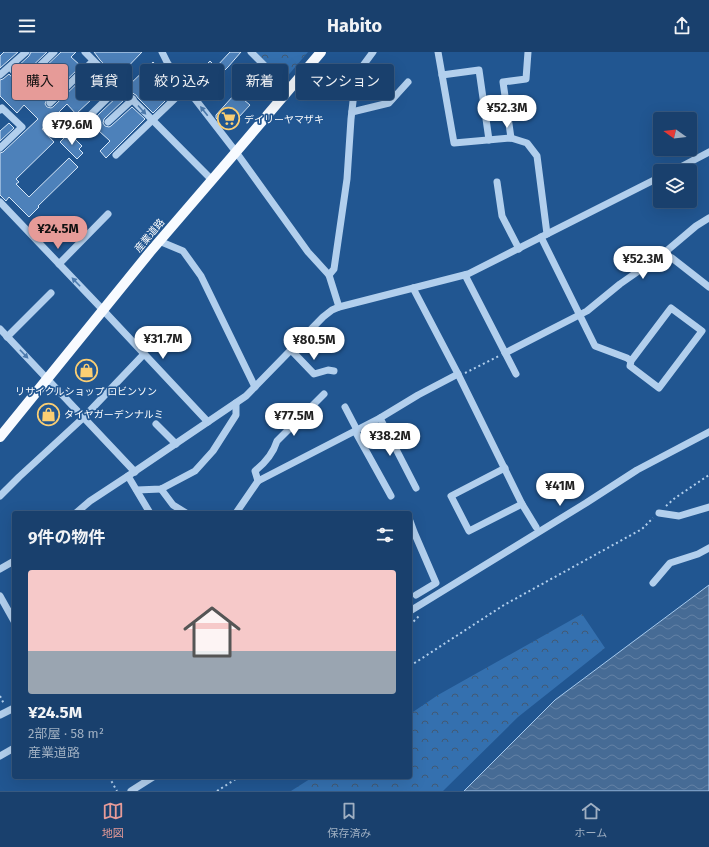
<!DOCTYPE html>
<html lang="ja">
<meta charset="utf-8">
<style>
body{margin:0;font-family:"Fira Sans","Noto Sans JP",sans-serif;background:#264b75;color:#f1f3f6;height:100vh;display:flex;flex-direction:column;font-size:15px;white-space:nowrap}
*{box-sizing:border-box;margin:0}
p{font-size:13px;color:#9fafc2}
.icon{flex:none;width:22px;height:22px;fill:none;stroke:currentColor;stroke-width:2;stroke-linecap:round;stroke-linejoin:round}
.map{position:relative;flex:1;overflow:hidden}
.side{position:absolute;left:12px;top:459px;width:400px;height:268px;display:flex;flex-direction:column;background:#19406d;border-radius:4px;box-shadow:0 4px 16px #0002,0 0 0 1px #375980}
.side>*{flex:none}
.banner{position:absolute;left:12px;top:12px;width:400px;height:36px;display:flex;gap:8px}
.needle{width:26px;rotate:284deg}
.controls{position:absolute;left:653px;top:60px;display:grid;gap:8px}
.controls a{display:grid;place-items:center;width:44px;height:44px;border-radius:4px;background:#19406d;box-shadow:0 4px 16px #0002,0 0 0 1px #375980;font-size:20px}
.price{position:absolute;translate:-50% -34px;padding:0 9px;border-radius:14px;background:#fff;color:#222;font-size:13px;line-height:26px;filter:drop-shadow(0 1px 2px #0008)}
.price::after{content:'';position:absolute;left:50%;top:24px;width:12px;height:9px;margin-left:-6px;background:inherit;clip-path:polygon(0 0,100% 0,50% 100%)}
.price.active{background:#e69b98;color:#111}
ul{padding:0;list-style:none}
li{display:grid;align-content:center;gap:8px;height:212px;padding:0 16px}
li span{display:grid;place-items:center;height:124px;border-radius:4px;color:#555}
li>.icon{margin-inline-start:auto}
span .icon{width:72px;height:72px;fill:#fffc;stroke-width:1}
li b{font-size:17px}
h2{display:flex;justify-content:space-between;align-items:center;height:48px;padding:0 16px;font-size:17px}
.pill{padding:0 14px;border-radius:4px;background:#19406d;box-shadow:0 4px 16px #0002,0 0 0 1px #375980;font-size:14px;line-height:36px}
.pill.active{background:#e69b98;color:#111}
header{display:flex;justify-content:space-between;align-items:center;height:52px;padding:0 16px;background:#19406d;font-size:18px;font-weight:700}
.tab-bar{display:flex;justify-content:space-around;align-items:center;height:56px;border-top:1px solid #375980;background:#19406d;font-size:11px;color:#9fafc2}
.tab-bar a{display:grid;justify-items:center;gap:2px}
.tab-bar .active{color:#e69b98}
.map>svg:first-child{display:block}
.park{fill:url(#park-crowns)}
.water{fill:url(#water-waves);stroke:#a6caee}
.building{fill:#4d81ba;stroke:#d7e8f9}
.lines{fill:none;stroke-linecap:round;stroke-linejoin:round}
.path{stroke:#b2cfed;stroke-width:2;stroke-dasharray:2 3;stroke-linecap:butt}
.minor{stroke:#b2cfed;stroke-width:7}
.major{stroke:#f8fbff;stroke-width:10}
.oneway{fill:#4c7aad}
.labels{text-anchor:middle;stroke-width:3.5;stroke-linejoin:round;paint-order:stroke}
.poi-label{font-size:10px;fill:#fff;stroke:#215691;text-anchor:start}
.street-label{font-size:10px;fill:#fff;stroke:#215691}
</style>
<header><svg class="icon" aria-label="menu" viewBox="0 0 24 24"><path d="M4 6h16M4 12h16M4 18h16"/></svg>Habito<svg class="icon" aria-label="share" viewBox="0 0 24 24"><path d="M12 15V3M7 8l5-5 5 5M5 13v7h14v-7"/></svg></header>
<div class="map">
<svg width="709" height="739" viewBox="0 0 709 739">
<defs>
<pattern id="park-crowns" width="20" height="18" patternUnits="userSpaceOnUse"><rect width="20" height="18" fill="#3470af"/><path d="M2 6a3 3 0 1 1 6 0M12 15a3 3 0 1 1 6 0" fill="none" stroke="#425a74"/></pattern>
<pattern id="water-waves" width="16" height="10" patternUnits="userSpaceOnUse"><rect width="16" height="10" fill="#466b95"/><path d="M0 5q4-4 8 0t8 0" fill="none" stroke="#6281a5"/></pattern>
</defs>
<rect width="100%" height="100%" fill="#215691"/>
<!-- park -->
<g class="park">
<polygon points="255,0 308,0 279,34 273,28"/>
<polygon points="582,562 605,596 518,665 443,739 291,739 313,725 410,725 410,662 438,643"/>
</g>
<!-- water -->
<polygon class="water" points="709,533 709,739 464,739 555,648"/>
<!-- building -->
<g class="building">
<polygon points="4,0 18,0 0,16 0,4"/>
<polygon points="31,0 47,0 23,23 17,15 29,4"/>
<polygon points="61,0 76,0 71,5 81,14 47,47 45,52 47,55 51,56 53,55 93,16 107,30 91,46 92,47 76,62 67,52 42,77 54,90 16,127 19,130 16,132 29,145 69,106 78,115 38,154 39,155 29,165 9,145 6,149 0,143 0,101 3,100 38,67 24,53 17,61 0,44 0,28 3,27 9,22 20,34 22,35 24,35"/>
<polygon points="94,0 142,0 119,24 116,21 114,23 100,8"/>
<polygon points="230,0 241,0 228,15 202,41 189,28 194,23 190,19 197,12 202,17 210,9 216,15"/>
<polygon points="153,10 179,35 153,61 138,46 136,43 134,42 127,35"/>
<polygon points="120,42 125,47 104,67 103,71 105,74 109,75 111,74 132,55 145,67 106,106 100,99 110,89 99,79 97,81 89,73 100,61"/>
<polygon points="234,43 238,43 250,53 227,78 216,66 216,63"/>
<polygon points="9,71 14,76 0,89 0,79"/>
<polygon points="69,81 82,94 79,97 83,101 77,107 60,90"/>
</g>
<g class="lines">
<!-- path -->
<g class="path">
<polyline points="465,321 499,304"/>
<polyline points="666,454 675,446 709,423"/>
<polyline points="410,573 420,563"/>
<polyline points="410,614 504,553 642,477 653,466"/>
<polyline points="0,644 4,652"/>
<polyline points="109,725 117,739"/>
<polyline points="217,739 239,725"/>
</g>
<!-- minor -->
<g class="minor">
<polyline points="85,0 212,128"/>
<polyline points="162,0 168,12 236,100 308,200 329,223 339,255"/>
<polyline points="251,0 268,17 272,30 282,45"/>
<polyline points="438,0 454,91 511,86 527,91 537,104 547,182"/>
<polyline points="10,15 23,30 54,0"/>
<polyline points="0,23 26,0"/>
<polyline points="442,23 479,18 489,88"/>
<polyline points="50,51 93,9"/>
<polyline points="0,58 2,56 22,75 0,96"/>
<polyline points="352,60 389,51 408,30"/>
<polyline points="108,70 133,47"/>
<polyline points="82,71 119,35"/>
<polyline points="511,86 503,30 526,27 528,0"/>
<polyline points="116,103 186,36"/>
<polyline points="673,119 709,100"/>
<polyline points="497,130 502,164 519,197"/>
<polyline points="0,150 103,258 208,370"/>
<polyline points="541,185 595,294 627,306 631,309 630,314 659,336 702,279 671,256 631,309"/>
<polyline points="159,189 183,199 201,224 255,335"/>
<polyline points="663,202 696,174 709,166"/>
<polyline points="59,212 108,162"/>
<polyline points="329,223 334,217 347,127 351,67 356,23 373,0"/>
<polyline points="465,223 516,322"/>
<polyline points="413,236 458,322 522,452 536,475"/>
<polyline points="0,277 135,420"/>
<polyline points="7,285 51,241"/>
<polyline points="291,298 314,322 328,318 334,319"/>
<polyline points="505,301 587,259 620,232 663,202 672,206 709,235"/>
<polyline points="345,355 357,378"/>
<polyline points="380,366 416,436"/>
<polyline points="156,372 176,392"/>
<polyline points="355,379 391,444"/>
<polyline points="505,416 451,444 469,479 522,452"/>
<polyline points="128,424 150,461"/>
<path d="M 258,429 L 255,419 C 265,411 273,402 277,389 L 324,342"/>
<polyline points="161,437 173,453 186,461"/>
<polyline points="137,438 161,437 195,419 213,399 236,363 236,351"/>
<polyline points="0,444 19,425 83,366 144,302"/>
<polyline points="76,461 90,449 128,424 246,344 323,265 332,258 339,255 468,222 660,125"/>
<polyline points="236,461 258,429 380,366 418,343 458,322"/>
<polyline points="659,461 679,464 709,455"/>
<polyline points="410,469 414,480 436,531 416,543"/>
<polyline points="0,517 14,509"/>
<polyline points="653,531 670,511 698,502 709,496"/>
<polyline points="0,544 14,569"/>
<polyline points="410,559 586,451 637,418 709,380"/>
<polyline points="0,663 14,656"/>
<polyline points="0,704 14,696"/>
<polyline points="131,739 153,725"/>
</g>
<!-- major -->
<polyline class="major" points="0,385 150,200 236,100 321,0"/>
</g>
<!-- one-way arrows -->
<defs><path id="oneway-solid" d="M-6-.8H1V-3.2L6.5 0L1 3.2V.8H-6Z"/></defs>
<g class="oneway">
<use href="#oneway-solid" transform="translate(142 58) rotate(48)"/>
<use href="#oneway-solid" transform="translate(204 59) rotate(-128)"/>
<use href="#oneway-solid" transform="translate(76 230) rotate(-134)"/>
<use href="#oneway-solid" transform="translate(24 302) rotate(46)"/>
</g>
<!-- icons -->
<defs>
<symbol id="supermarket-ring" viewBox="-11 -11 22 22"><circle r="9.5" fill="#215691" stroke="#face73" stroke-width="1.5"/><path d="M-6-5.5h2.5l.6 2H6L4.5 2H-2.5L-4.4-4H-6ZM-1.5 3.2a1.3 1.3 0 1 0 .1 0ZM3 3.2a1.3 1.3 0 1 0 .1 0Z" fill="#face73"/></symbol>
<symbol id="shop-ring" viewBox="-11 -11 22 22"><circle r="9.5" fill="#215691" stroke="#face73" stroke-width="1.5"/><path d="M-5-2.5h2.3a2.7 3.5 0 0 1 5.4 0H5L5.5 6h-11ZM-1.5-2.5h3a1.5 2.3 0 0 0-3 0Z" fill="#face73"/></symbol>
</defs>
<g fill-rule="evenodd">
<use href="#supermarket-ring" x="216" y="54" width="25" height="25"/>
<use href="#shop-ring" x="74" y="306" width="25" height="25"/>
<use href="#shop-ring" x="36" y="350" width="25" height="25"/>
</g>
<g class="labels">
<!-- poi labels -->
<g class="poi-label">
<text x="244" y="71">デイリーヤマザキ</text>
<text x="86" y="343" text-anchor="middle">リサイクルショップ ロビンソン</text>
<text x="64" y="366">タイヤガーデンナルミ</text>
</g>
<!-- street labels -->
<g class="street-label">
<text transform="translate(149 183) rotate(-50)" y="4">産業道路</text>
</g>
</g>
</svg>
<div class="controls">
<a><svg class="needle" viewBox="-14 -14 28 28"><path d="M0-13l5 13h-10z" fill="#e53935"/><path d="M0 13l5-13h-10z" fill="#9fafc2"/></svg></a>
<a><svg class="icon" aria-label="layers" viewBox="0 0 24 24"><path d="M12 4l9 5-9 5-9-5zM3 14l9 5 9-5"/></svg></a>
</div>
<b class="price" style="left:507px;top:77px">¥52.3M</b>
<b class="price" style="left:72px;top:94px">¥79.6M</b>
<b class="price active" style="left:58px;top:198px">¥24.5M</b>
<b class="price" style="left:643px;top:228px">¥52.3M</b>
<b class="price" style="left:163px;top:308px">¥31.7M</b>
<b class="price" style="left:314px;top:309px">¥80.5M</b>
<b class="price" style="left:294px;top:385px">¥77.5M</b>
<b class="price" style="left:390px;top:405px">¥38.2M</b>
<b class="price" style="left:560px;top:455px">¥41M</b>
<div class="banner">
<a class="pill active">購入</a>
<a class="pill">賃貸</a>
<a class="pill">絞り込み</a>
<a class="pill">新着</a>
<a class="pill">マンション</a>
</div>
<section class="side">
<h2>9件の物件<svg class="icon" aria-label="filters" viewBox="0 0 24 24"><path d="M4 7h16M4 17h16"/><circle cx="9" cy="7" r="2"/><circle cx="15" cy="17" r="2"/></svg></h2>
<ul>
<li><span style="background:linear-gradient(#f6c9c9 65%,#9aa5b1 0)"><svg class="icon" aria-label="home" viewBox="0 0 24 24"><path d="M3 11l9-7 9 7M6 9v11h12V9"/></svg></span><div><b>¥24.5M</b><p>2部屋 · 58 m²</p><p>産業道路</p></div></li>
</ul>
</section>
</div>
<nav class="tab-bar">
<a class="active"><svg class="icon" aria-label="map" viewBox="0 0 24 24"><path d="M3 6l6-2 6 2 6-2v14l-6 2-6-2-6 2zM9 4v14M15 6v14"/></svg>地図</a>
<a><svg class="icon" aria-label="saved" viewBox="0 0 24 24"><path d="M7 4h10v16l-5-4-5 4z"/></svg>保存済み</a>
<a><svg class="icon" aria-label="home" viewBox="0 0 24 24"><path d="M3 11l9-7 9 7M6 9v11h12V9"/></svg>ホーム</a>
</nav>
